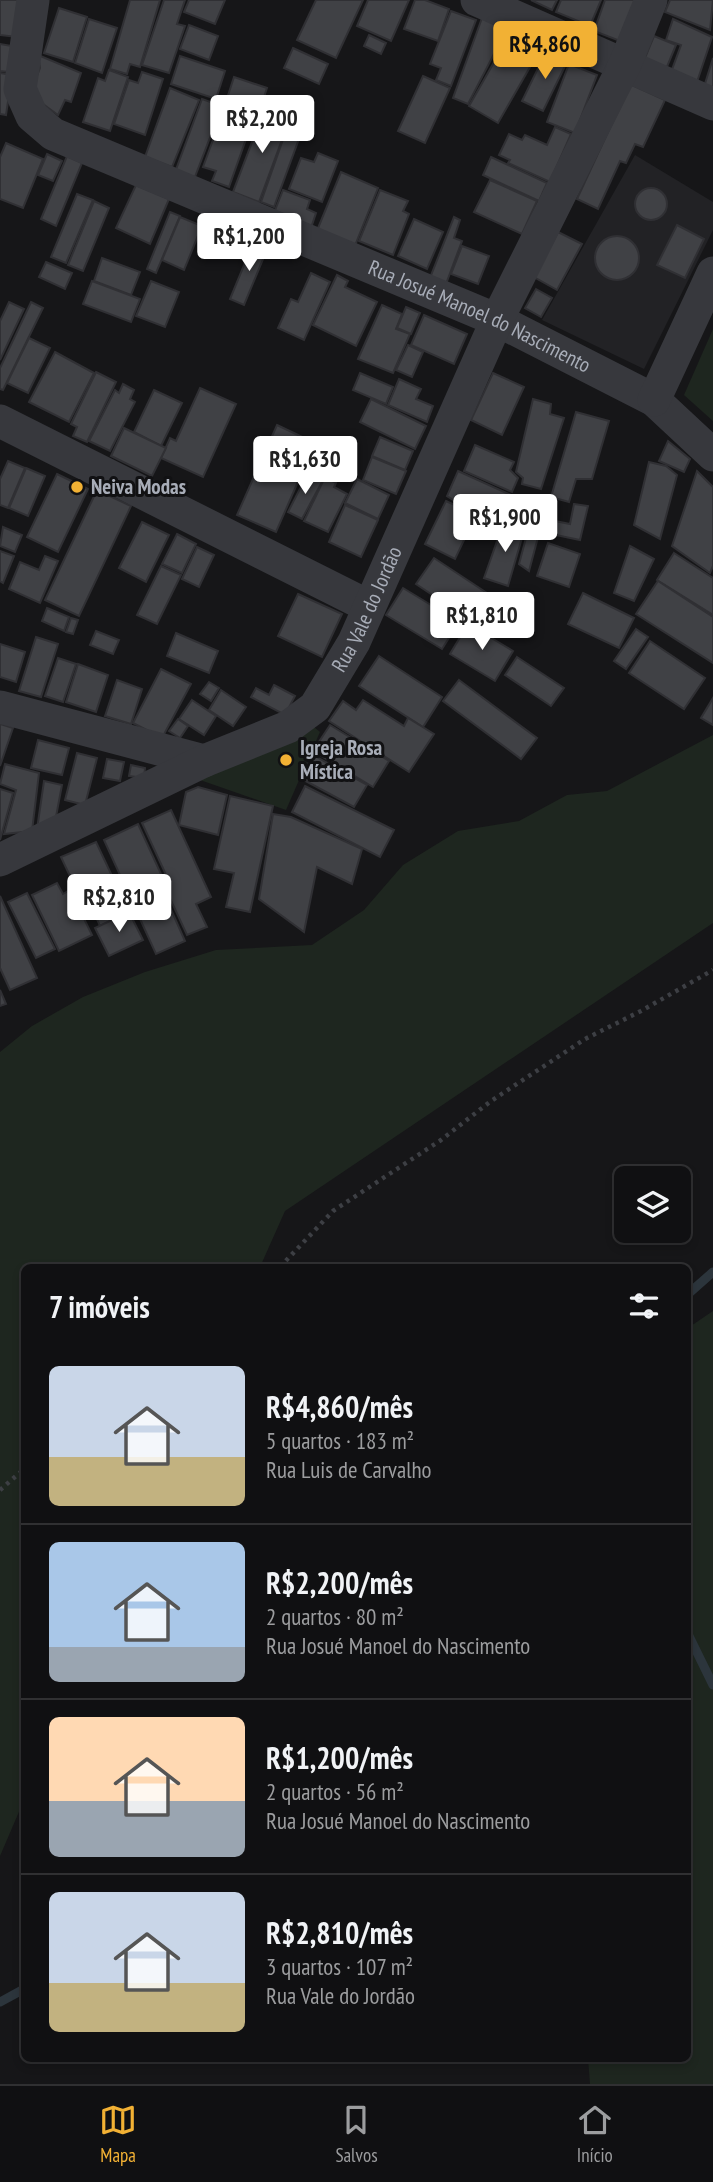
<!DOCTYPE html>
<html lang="pt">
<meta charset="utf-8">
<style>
body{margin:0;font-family:"PT Sans Narrow",sans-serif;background:#19191b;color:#f1f3f6;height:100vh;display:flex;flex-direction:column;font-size:26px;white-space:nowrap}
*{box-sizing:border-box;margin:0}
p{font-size:23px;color:#9c9d9f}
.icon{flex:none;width:38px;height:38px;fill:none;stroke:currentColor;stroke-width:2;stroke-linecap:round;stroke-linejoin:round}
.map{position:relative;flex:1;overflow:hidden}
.side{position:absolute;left:21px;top:1264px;width:670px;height:798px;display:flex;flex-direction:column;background:#101012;border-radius:10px;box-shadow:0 4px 10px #0003,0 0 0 2px #303032}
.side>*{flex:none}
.tools{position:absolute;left:614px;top:1166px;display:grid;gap:14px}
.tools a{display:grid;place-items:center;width:77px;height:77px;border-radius:10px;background:#101012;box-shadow:0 4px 10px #0003,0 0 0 2px #303032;font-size:35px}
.price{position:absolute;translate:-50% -60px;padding:0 16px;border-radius:7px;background:#fff;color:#222;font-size:23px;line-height:46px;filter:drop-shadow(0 2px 4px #0008)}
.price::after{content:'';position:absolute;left:50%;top:42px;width:21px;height:16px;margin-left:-10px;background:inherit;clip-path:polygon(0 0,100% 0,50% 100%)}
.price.active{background:#f2b134;color:#111}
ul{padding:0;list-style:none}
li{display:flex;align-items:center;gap:21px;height:175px;padding:0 28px}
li+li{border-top:2px solid #303032}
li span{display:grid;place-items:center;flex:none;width:196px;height:140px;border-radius:10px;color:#555}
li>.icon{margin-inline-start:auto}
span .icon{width:84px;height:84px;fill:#fffc;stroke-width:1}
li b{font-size:30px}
h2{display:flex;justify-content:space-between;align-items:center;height:84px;padding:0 28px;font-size:30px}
.dock{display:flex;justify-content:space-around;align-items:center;height:98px;border-top:2px solid #303032;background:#101012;font-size:19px;color:#9c9d9f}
.dock a{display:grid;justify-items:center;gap:4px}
.dock .active{color:#f2b134}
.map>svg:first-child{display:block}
.built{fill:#222225}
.green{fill:#1e261f}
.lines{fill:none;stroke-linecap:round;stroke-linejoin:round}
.stream{stroke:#2c353c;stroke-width:9}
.building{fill:#404145;stroke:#303034;stroke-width:2}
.path{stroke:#3d3f44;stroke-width:4.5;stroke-dasharray:3.5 5;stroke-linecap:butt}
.minor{stroke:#37383d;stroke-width:33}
.poi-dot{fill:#f2b134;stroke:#111113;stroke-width:2.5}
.labels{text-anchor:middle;stroke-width:6;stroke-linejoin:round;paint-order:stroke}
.street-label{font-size:21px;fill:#a8adb8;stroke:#111113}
.poi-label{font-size:21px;font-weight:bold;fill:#a8adb8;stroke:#111113;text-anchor:start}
</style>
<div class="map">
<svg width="713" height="2084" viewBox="0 0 713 2084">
<rect width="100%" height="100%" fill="#161618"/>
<!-- built -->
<polygon class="built" points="635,155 713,202 713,230 644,369 542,320"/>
<!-- green -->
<g class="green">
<polygon points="713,329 713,421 684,395"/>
<polygon points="314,727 320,732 286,810 200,780"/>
<polygon points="713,735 713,923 285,1211 260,1267 24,1267 24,1800 0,1856 0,1052 32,1026 83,997 145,972 216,950 312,945 364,910 403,865 458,831 519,821 567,795 607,791"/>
<polygon points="713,1311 713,2084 590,2084 588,2058 688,2058 688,1328"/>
</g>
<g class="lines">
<!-- stream -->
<g class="stream">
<polyline points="688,1294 713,1272"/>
<polyline points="688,1634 713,1685"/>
<polyline points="0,2002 24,1989"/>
</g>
</g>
<!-- building -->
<g class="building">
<polygon points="0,0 22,0 17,37 0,35"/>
<polygon points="130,0 160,0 140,67 130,64 127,74 110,69"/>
<polygon points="164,0 185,0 177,24 185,26 169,73 142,65"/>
<polygon points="189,0 225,0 215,24 184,12"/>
<polygon points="316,0 363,0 336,58 297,40"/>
<polygon points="368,0 409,0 391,41 357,26"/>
<polygon points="415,0 425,0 449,9 438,41 404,29"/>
<polygon points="531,0 557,0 552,10"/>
<polygon points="561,0 601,0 590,26 556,12"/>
<polygon points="605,0 635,0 620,41 594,31"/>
<polygon points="670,0 713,0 710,30 665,12"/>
<polygon points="59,8 87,17 73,62 44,53"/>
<polygon points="451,11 476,20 451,86 436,80 441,68 430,64"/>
<polygon points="482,18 507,29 468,104 453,98"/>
<polygon points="89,19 117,28 102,73 75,63"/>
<polygon points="673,19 712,37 696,85 670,75 681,45 666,40"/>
<polygon points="189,25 218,36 209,60 180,49"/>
<polygon points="513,29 542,46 498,123 469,106"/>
<polygon points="369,35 386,43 381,54 364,46"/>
<polygon points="654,36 676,45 664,74 642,65"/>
<polygon points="0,44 12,46 8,72 0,71"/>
<polygon points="293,48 328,64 319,84 284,68"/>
<polygon points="547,50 568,60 543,111 522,101"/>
<polygon points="38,55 81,73 71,102 65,100 58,115 43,104 32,89 40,68"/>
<polygon points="180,56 225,71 216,99 171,84"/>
<polygon points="713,58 713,94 703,90"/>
<polygon points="569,64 597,75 575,133 547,122"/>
<polygon points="109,70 128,77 110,131 83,122 98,78 105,81"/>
<polygon points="142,72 163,79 145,135 114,124 129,80 138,83"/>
<polygon points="0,73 12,75 6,115 0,114"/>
<polygon points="423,76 450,88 425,143 398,131"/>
<polygon points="234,77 267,88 259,112 243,106 235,129 219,123"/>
<polygon points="630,84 665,100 643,147 635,144 626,163 620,161 598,209 577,199"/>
<polygon points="170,88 199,100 172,167 145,157"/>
<polygon points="202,99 222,106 193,182 174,175"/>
<polygon points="265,108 290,118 259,202 233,192"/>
<polygon points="555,127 571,134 550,182 508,163 510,160 499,155 509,134 522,140 525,135 547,145"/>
<polygon points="217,129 246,139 229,187 212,181 216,171 203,167"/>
<polygon points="286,131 300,136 274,207 261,202"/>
<polygon points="6,143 43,159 23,208 0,199 0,157"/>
<polygon points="318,153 338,161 322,202 289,189 301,158 314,162"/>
<polygon points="47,154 62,161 53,181 38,175"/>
<polygon points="67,156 82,163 56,226 41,219"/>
<polygon points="491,157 547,183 539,201 483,175"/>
<polygon points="341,172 378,188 354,248 316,233"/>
<polygon points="490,180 537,201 522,234 474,212"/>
<polygon points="136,185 169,199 150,244 116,228"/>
<circle cx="651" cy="204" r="16"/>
<polygon points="283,190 310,200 307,209 316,213 310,231 272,218"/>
<polygon points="380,190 408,201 403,211 409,214 393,255 359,241"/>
<polygon points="77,194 93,200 66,263 51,257"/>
<polygon points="94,201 109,208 83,271 68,265"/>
<polygon points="170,212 180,216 156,273 147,269"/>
<polygon points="180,217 202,226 184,270 162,260"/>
<polygon points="454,217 460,220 454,238 462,241 446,284 430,278"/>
<polygon points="414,219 443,232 427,269 398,256"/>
<polygon points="677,225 704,239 685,278 657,265"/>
<polygon points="558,232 582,244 557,290 534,277"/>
<circle cx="617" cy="258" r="22"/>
<polygon points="254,241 268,247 244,305 230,299"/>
<polygon points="462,246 489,256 478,284 451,274"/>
<polygon points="102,258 140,272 131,295 94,281"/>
<polygon points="46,262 72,273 65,289 39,277"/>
<polygon points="311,273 330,282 304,340 278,328 291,299 298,302"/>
<polygon points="337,275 348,281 345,287 377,302 356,346 313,325"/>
<polygon points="92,281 140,299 131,322 83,304"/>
<polygon points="151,281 179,292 165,327 136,316"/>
<polygon points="536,289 552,298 541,317 525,308"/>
<polygon points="9,302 24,309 0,360 0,321"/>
<polygon points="31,302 43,308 3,390 0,389 0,368"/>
<polygon points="382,305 402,314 396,329 410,334 393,373 358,359"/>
<polygon points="406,307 420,313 411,334 397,328"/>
<polygon points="424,315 467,334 454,364 411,345"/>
<polygon points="29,338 50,348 28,393 7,383"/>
<polygon points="408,345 423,352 412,377 396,370"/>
<polygon points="55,352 94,373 69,422 29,402"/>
<polygon points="96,372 116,382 87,442 73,436 77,427 71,424"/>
<polygon points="360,373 393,387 386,404 353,390"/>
<polygon points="493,373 524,387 502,435 471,420"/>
<polygon points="399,379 421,389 416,399 433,406 427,422 388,405"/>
<polygon points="123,384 134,390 130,399 135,402 110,451 89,441 115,390 119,393"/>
<polygon points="200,388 236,404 203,477 161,458 170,438 176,441"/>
<polygon points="154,390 182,403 161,446 134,432"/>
<polygon points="371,399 426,426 415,449 360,422"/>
<polygon points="533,399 551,404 550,414 564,418 541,489 522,484 523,478 516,472"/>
<polygon points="576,412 609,421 592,479 576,479 569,502 551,497"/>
<polygon points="277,425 315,443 276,532 237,515"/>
<polygon points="124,428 166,448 152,476 111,456"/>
<polygon points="380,437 413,451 405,470 372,456"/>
<polygon points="668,441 690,459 684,472 659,461"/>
<polygon points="475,445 514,462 510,470 518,478 512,492 464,471"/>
<polygon points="372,457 406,471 396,494 363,480"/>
<polygon points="8,461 25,468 8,508 0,505 0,479"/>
<polygon points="649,462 666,466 677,475 660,539 634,525"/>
<polygon points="26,468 45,476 28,516 9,508"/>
<polygon points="458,471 511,495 496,527 447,496"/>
<polygon points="697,471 713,487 713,566 710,573 672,546"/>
<polygon points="308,473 323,480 302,519 288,512"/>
<polygon points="57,474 88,489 58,552 27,537"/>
<polygon points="325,477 336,483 334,487 347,494 328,532 304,521"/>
<polygon points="357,479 389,495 378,519 345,503"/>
<polygon points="97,490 131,506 79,616 45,600"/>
<polygon points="446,501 476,515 455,559 425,544"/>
<polygon points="574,504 588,506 580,540 551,534 555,521 570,524"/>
<polygon points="345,505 378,520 361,557 329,542"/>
<polygon points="142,522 169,535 146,582 119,568"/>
<polygon points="530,523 541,526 529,571 519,564"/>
<polygon points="526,524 508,586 484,578 502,527"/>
<polygon points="3,527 22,535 15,552 0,546"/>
<polygon points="177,534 196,544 182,573 162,564"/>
<polygon points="548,543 580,554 569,587 537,576"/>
<polygon points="630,546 654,559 634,601 614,593"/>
<polygon points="197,547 214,555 199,587 182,579"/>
<polygon points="0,551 14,556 3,583 0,581"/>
<polygon points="674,553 713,578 713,615 657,580"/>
<polygon points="45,556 58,561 40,603 9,589 20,562 39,570"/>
<polygon points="434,558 490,595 473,622 416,584"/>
<polygon points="161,566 181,575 157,624 137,615"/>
<polygon points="658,581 713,617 713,663 636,614"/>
<polygon points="403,588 459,622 442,649 386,615"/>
<polygon points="583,593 634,618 619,648 568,624"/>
<polygon points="298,594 342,614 322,657 278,636"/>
<polygon points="47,608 69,617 64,631 42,621"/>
<polygon points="71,618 78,620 73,634 66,632"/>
<polygon points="468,624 513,651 495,681 450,654"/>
<polygon points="636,629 648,637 626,669 614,661"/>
<polygon points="96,631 119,640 113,654 90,645"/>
<polygon points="176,633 218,651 209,673 167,656"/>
<polygon points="36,637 58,644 41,697 19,691"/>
<polygon points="650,641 705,678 684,709 629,673"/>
<polygon points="0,644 25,652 16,682 0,677"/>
<polygon points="379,656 442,697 423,727 359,686"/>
<polygon points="517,657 564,688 551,706 505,675"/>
<polygon points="58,658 76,664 63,702 45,696"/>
<polygon points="78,664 108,675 96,712 66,702"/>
<polygon points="161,669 191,684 162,738 133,723"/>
<polygon points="117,680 142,689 131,724 105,716"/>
<polygon points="459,680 537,738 521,759 443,701"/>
<polygon points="209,682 219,688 211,701 200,694"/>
<polygon points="274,685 295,696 285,715 251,697 256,688 269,695"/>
<polygon points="221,690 246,707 233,726 209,710"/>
<polygon points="713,698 713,725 701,718"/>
<polygon points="192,700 216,716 204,735 179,719"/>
<polygon points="363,700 404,726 408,718 434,734 409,772 329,721 343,701 356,710"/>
<polygon points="178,719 188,726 180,738 169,731"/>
<polygon points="0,724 13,728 0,766"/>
<polygon points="330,725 389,761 373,787 313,751"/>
<polygon points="38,740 69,748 62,775 31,768"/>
<polygon points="77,753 97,758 85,805 65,800"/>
<polygon points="313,755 367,785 354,807 300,778"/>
<polygon points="107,759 124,762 120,781 103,778"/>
<polygon points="5,764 39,773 32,831 4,834 16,790 0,784"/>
<polygon points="131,765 145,768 144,778 129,776"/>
<polygon points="44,781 62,785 55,822 37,829"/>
<polygon points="305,786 394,830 380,857 292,812"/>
<polygon points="198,787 227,795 218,835 179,825 186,792"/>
<polygon points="0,789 13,793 0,840"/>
<polygon points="230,796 273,806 250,912 226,907 234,873 214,869"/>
<polygon points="171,810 211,897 196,904 207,927 187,935 161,879 167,877 142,823"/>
<polygon points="273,814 291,817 362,849 352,884 317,867 304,932 259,899"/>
<polygon points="138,824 161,874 157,878 185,941 156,954 104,840"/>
<polygon points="96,842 129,912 100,926 89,901 83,904 61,857"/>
<polygon points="57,883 63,894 70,890 92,935 59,951 32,895"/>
<polygon points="27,893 55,949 36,958 8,902"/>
<polygon points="0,896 37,978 10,990 0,968"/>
<polygon points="129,912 143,940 109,956 95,928"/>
<polygon points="0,990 6,1004 0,1006"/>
</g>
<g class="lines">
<!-- path -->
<g class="path">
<polyline points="280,1267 333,1211 441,1140 491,1101 585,1039 641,1011 713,970"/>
<polyline points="0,1490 24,1469"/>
</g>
<!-- minor -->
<g class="minor">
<path id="s1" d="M 33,0 L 20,89 L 32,116 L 53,134 L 497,320 L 654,400 L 713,455"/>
<polyline points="477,0 713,104"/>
<polyline points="654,400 713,273"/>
<polyline points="0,421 368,606"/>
<polyline points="0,707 204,761"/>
<path id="s2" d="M 0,860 L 204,761 L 288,727 L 315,707 L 354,642 L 497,320 L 625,64 L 651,0"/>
</g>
</g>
<!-- markers -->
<g class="poi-dot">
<circle cx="77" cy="487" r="7"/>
<circle cx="286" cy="760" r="7"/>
</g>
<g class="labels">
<!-- street labels -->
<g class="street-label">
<text dy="7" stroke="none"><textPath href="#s1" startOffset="611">Rua Josué Manoel do Nascimento</textPath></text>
<text dy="7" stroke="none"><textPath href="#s2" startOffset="462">Rua Vale do Jordão</textPath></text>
</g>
<!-- poi labels -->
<g class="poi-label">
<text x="91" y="494">Neiva Modas</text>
<text x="300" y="755">Igreja Rosa<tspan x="300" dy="24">Mística</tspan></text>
</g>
</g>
</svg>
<div class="tools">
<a><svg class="icon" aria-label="layers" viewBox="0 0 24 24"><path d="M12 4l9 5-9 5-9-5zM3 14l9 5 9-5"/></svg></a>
</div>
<b class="price active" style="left:545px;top:81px">R$4,860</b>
<b class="price" style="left:262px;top:155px">R$2,200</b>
<b class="price" style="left:249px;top:273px">R$1,200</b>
<b class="price" style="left:305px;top:496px">R$1,630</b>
<b class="price" style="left:505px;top:554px">R$1,900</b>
<b class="price" style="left:482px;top:652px">R$1,810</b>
<b class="price" style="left:119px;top:934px">R$2,810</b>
<section class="side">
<h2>7 imóveis<svg class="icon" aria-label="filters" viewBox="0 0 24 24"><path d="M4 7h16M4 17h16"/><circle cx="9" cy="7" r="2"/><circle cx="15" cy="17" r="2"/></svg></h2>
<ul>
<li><span style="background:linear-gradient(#c9d6e8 65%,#c2b280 0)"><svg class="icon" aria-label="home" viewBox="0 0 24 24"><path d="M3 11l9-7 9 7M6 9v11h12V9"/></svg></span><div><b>R$4,860/mês</b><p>5 quartos · 183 m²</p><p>Rua Luis de Carvalho</p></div></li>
<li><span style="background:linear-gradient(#a9c7e8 75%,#9aa5b1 0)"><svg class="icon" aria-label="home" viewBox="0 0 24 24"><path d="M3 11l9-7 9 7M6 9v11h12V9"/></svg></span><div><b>R$2,200/mês</b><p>2 quartos · 80 m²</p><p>Rua Josué Manoel do Nascimento</p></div></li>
<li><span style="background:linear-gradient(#ffd9b3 60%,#9aa5b1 0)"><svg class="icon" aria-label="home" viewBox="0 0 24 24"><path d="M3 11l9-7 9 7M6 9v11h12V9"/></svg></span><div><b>R$1,200/mês</b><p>2 quartos · 56 m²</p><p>Rua Josué Manoel do Nascimento</p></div></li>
<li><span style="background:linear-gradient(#c9d6e8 65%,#c2b280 0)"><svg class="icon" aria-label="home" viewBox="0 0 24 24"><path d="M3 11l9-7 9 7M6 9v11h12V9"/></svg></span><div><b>R$2,810/mês</b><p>3 quartos · 107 m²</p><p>Rua Vale do Jordão</p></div></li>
</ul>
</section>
</div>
<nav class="dock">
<a class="active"><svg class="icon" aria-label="map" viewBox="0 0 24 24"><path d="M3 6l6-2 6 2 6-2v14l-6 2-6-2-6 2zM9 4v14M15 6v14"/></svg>Mapa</a>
<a><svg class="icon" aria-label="saved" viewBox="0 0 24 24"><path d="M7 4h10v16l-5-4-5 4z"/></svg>Salvos</a>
<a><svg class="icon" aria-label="home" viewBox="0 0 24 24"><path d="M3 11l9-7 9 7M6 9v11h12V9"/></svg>Início</a>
</nav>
